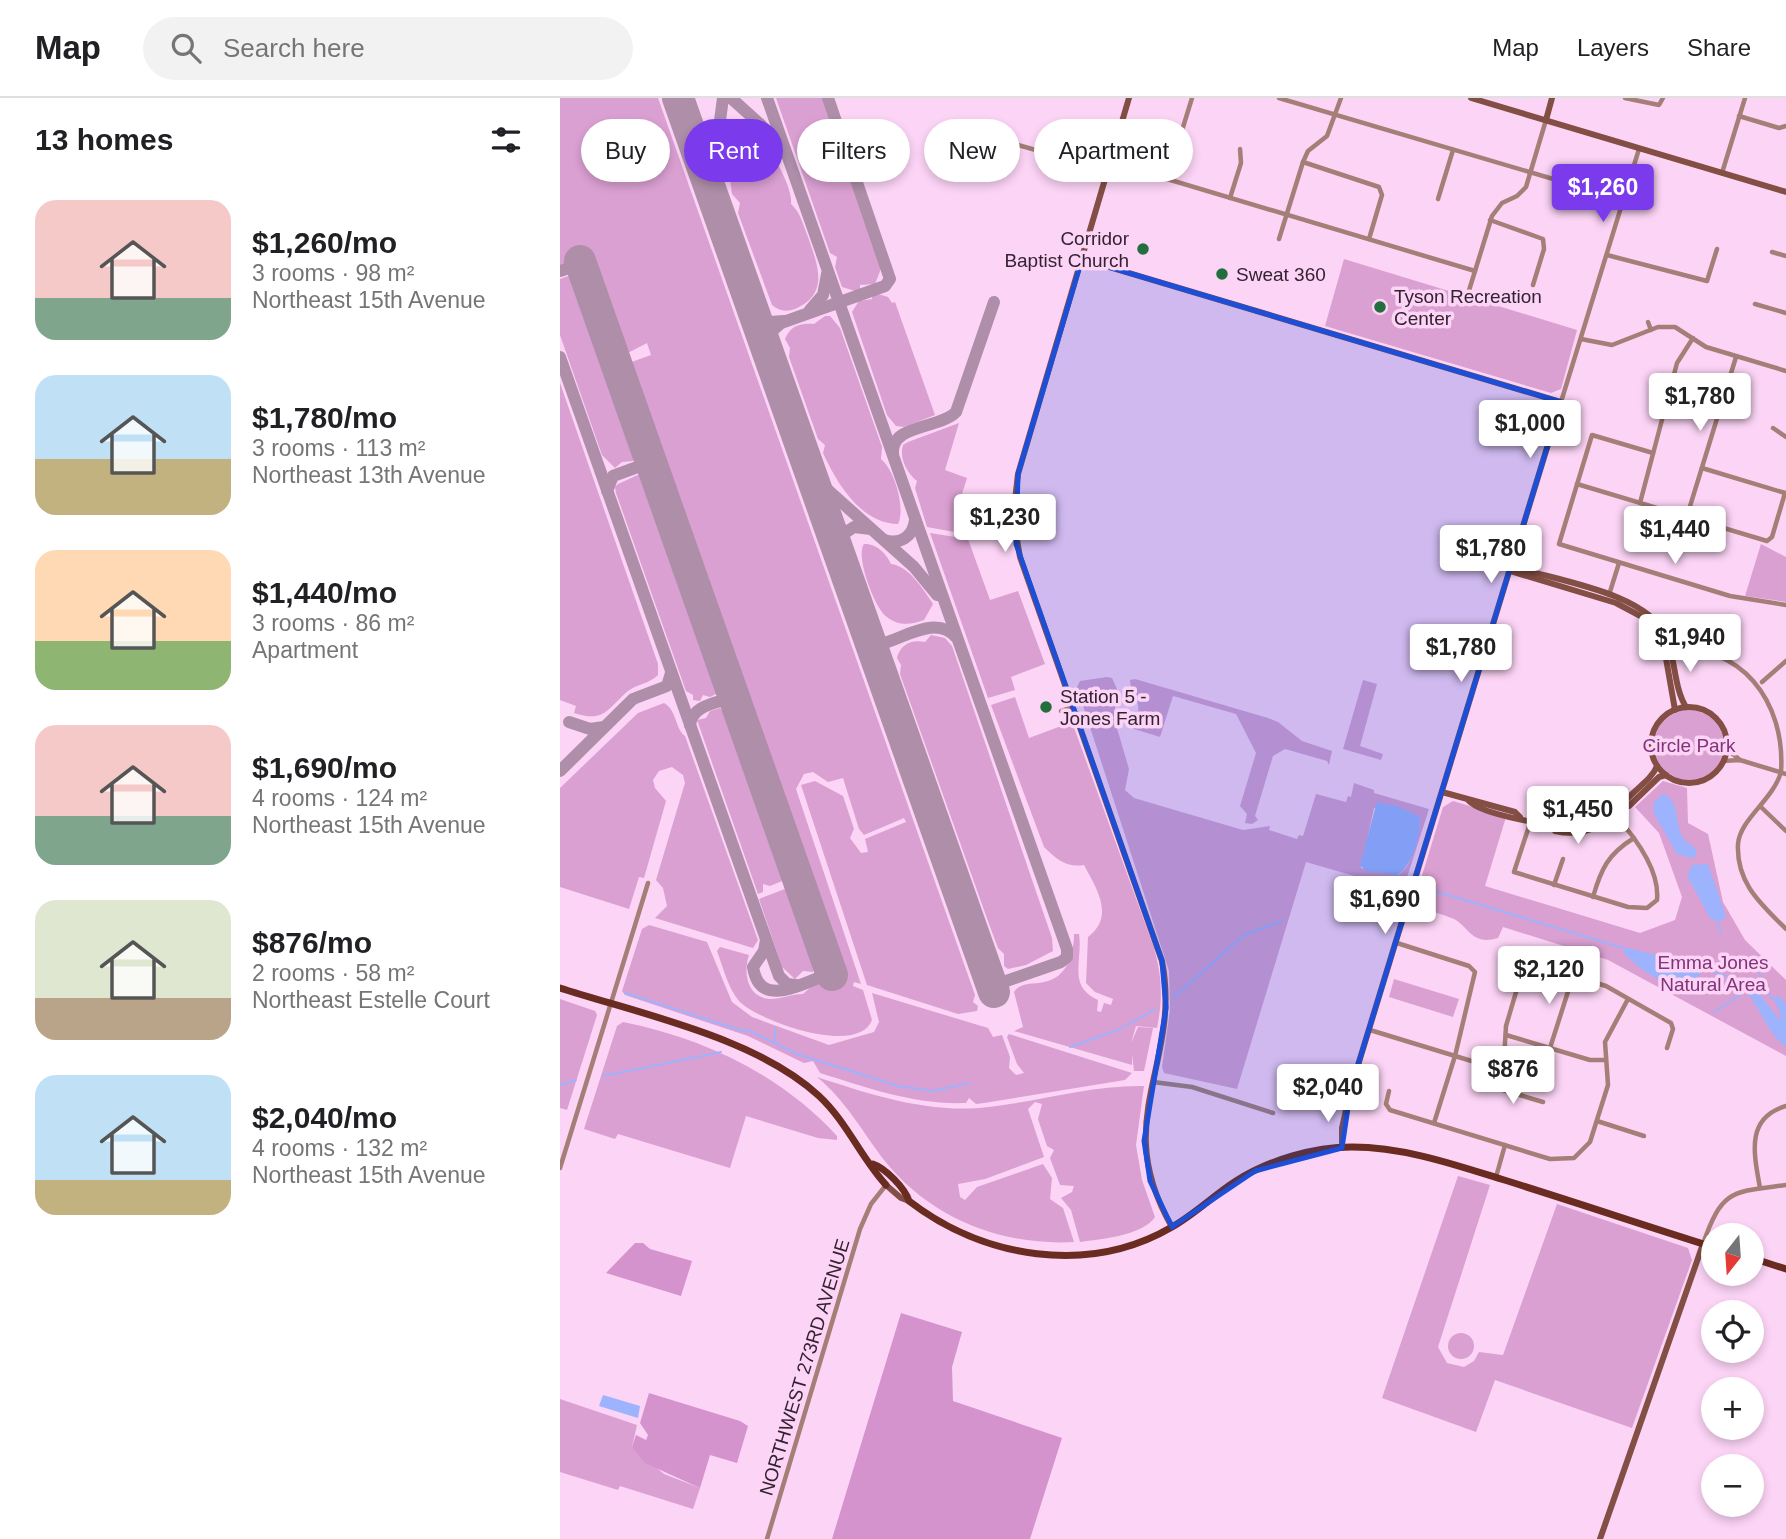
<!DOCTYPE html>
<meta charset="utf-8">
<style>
body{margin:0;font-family:Arial,sans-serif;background:#f2f2f2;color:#202124;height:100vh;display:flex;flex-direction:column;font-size:26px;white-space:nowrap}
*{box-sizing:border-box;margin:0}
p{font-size:23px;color:#757577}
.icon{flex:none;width:38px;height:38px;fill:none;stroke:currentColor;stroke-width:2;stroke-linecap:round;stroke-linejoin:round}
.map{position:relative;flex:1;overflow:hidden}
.sheet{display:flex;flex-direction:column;background:#fff;width:560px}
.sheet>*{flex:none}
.top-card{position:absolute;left:21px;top:21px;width:665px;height:63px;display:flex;gap:14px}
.needle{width:46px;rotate:197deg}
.tools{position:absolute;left:1141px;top:1125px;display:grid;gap:14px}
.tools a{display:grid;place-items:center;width:63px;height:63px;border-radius:50%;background:#fff;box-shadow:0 4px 10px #0003;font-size:35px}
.price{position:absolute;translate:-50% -60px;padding:0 16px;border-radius:7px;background:#fff;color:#222;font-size:23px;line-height:46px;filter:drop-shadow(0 2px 4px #0008)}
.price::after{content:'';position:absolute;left:50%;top:42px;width:21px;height:16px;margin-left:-10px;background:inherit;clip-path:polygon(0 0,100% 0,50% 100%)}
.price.active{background:#7c3aed;color:#fff}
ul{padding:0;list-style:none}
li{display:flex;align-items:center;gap:21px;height:175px;padding:0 35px}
li span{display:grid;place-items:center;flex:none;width:196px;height:140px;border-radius:21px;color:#555}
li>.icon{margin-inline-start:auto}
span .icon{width:84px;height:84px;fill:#fffc;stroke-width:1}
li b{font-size:30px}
h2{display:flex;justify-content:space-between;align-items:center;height:84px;padding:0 35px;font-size:30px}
.pill{padding:0 24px;border-radius:32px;background:#fff;box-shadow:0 4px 10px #0003;font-size:24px;line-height:63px}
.pill.active{background:#7c3aed;color:#fff}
header{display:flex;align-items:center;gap:42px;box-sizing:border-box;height:98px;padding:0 35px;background:#fff;border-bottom:2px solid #e0e0e0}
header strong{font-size:33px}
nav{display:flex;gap:38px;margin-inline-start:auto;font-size:24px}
.search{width:490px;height:63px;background:#f2f2f2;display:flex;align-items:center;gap:18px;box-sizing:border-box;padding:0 24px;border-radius:38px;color:#757577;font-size:26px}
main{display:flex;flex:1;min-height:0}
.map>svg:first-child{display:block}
.green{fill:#daa0d2;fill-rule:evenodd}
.forest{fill:#d593cd}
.water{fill:#9db3fd}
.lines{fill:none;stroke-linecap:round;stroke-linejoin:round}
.stream{stroke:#9db3fd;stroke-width:2}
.taxiway{stroke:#ae8ea9;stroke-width:12}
.runway{stroke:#ae8ea9;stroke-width:32}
.street{stroke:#a57e77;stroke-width:4.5}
.secondary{stroke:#834e44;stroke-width:6}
.primary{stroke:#6a2b21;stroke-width:7}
.marked{fill:#1d4ed8;fill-opacity:0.2;stroke:#1d4ed8;stroke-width:5;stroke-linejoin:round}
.poi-dot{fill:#226e3c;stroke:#fcd4f6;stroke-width:2.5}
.labels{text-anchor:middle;stroke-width:7;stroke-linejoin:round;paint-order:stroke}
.poi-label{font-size:19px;fill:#342232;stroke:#fcd4f6;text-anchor:start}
.park-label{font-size:19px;fill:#81347a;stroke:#fcd4f6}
.street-label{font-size:19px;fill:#342232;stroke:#fcd4f6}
</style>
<header>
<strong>Map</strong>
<div class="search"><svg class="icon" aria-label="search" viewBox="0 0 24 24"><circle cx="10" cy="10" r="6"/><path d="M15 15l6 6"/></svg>Search here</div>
<nav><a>Map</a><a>Layers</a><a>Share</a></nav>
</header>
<main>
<section class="sheet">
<h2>13 homes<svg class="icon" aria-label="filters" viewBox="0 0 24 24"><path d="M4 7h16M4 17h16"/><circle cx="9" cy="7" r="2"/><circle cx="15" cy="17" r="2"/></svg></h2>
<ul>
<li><span style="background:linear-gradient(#f6c9c9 70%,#7fa58c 0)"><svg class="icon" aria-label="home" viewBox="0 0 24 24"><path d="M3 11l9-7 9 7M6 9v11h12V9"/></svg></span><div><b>$1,260/mo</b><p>3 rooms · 98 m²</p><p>Northeast 15th Avenue</p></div></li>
<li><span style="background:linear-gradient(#bfe0f5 60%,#c2b280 0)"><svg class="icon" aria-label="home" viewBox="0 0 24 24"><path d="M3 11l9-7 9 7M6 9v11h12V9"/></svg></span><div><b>$1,780/mo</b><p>3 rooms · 113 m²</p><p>Northeast 13th Avenue</p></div></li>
<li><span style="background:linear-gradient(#ffd9b3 65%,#8fb573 0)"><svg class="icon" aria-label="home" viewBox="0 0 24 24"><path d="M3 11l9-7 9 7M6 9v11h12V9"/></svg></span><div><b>$1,440/mo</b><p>3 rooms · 86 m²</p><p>Apartment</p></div></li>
<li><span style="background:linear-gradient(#f6c9c9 65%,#7fa58c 0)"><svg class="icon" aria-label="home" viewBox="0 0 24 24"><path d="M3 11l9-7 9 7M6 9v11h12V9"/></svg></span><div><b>$1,690/mo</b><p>4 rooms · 124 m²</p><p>Northeast 15th Avenue</p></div></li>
<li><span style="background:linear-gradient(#dfe7d0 70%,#b9a48a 0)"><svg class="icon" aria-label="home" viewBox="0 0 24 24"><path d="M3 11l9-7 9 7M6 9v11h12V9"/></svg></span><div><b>$876/mo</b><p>2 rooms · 58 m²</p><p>Northeast Estelle Court</p></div></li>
<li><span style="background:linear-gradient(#bfe0f5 75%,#c2b280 0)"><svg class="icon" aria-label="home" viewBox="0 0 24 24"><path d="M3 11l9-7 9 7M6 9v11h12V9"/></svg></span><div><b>$2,040/mo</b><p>4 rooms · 132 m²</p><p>Northeast 15th Avenue</p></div></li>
</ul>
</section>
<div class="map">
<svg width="1226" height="1441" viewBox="0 0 1226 1441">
<rect width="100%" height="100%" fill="#fcd4f6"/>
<!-- green -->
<g class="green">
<path d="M 0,0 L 98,0 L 415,897 L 413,904 L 418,908 L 417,913 L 398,916 L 307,887 L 241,687 L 255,683 L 283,698 L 294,731 L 290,740 L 301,755 L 308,754 L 305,741 L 346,724 L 344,720 L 304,737 L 299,731 L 283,680 L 268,684 L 253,674 L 244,676 L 236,691 L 301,886 L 294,884 L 293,888 L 303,892 L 312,922 C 298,959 198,923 179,903 C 168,890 163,869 157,853 L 160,849 L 189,857 C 183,875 187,900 210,901 C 221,901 232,896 243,896 L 253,887 L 282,877 L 66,266 L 91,257 L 87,245 L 64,257 L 28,158 L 0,167 Z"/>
<polygon points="216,0 264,0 322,168 315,186 300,187 300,191 295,193 282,189 275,169 277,159 270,155"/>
<path d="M 181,24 C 200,29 234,87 231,106 C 241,115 243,127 248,139 C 257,165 270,195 237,210 C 228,214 220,214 212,207 L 178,115 L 180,105 L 172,96 L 165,45 L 167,30 Z"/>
<polygon points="784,161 1017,232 1001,291 991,295 765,228"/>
<polygon points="11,177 13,187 18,190 75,346 73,363 62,364 55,370 42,357 0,237 0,181"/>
<polygon points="318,196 328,199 332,205 335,204 375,317 344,329 336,328 327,317 292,214 299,203 312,201 312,198"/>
<path d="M 265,218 L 270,218 L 280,230 L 322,349 L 321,361 C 334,371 346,410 338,426 C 302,426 277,386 263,355 L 265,347 L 258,341 L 229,259 L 230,250 L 225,241 C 231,227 241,225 254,226 Z"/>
<path d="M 0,285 L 98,566 L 98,577 C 89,586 77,586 68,593 C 47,611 45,625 14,615 L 16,608 L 0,602 Z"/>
<path d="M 399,325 L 385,372 L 407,380 L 398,409 L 406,436 L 367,429 L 355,390 L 357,383 C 347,375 339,360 343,347 L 348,344 Z"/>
<polygon points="80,376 83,386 88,389 157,583 154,588 158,595 150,599 143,597 140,603 133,602 133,597 126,593 56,395 55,389 58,386"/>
<polygon points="370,435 408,441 430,502 458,493 485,566 451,579 455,592 428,600"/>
<path d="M 304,446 C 316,445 327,456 331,466 C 349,468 363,491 373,506 L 364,522 C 351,527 338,528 327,519 C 315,511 295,458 304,446 Z"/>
<polygon points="1201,446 1226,459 1226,504 1185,498"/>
<path d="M 371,537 L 385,540 L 392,548 L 492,840 L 493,853 L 466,867 L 448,871 L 444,868 L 444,856 L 438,850 L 429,826 L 340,576 L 341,567 L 337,560 C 340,546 352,541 365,544 Z"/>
<path d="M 547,579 L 552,580 L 557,591 L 554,620 L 569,671 L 565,692 L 574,700 L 683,732 L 710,728 L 709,732 L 737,741 L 739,737 L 743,738 L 756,696 L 786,704 L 788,698 L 791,699 L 794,685 L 814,692 L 814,695 L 869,711 L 843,792 L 746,764 L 677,991 L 604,975 L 602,969 L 610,912 L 609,873 L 517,589 L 520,583 ZM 814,710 L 860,724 C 856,742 854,767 838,777 L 801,770 Z"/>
<path d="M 575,581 L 708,620 L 718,624 L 742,643 L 772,653 L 769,667 L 767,663 L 725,651 L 713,658 L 695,718 L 698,722 L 692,726 L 685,725 L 687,716 L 680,708 L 696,655 L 676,616 L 613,598 L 600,639 L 574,631 C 585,596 572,607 570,582 Z"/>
<polygon points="803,582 817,586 800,648 823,656 821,662 783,651"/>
<path d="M 455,599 L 469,640 L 512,624 L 594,850 C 602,878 603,901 597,930 L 576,928 L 571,945 L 578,929 L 593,930 L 584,973 L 574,973 L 572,956 L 572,967 L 454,933 L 463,929 L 454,894 C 462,883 473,887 484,884 C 507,880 514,856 514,836 L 519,836 C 523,863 507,888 538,902 L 537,913 L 541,914 L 544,905 L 551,907 L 553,901 L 535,894 L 526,885 L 528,839 C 555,819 537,791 524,767 C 507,770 496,761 484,749 L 431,607 Z"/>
<path d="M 104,605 C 117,612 115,631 125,638 L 198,842 L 193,850 L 95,820 L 107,808 L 103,790 L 96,782 L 125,685 L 123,677 L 112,669 L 99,673 L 93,682 L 95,690 L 106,703 L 84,780 L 79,779 L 69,811 L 0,789 L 0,690 L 78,615 Z"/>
<polygon points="160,610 172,624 227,781 210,788 203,786 203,794 198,796 137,622 146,620 150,613"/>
<circle cx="1129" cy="647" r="35"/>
<path d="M 1103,683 L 1127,690 L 1128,725 L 1148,736 L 1163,804 L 1185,842 L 1226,882 L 1226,958 L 1048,862 L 943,829 L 938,840 C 912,848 909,829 894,821 C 882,816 868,812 856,808 L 859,798 L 856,797 L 883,709 L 893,703 L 946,719 L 925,788 L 1080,835 L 1115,822 L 1122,799 L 1099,735 L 1075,709 Z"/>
<polygon points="230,789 255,857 253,874 243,873 235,881 222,869 199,801"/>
<path d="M 89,827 L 147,844 L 172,904 L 192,919 L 269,947 L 314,934 L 319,924 L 312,895 L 428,930 L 433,939 L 442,937 L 450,959 L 449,970 L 456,977 L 464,975 L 457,966 L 447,939 L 449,936 L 572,975 L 565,982 L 424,1005 L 416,1006 L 409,1000 L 406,1005 C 355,1007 308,990 260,975 L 253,963 L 244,965 L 188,938 L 65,897 L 62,893 L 82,831 Z"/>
<polygon points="834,881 899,901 893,919 829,899"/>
<polygon points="0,901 35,913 37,917 7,1012 0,1010"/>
<path d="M 63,924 C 144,940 221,977 277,1038 L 277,1042 L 258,1040 L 186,1018 L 170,1070 L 58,1036 L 55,1041 L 24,1031 L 57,928 Z"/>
<path d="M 257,979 C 309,996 363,1014 419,1010 C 475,1005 528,987 584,988 L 576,1047 L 582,1082 L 595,1119 C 582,1138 541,1141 520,1144 L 511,1112 L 501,1100 L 512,1094 L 514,1088 L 500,1087 L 490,1060 L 494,1052 L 487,1048 L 478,1021 L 482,1006 L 475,1004 L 468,1011 L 484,1059 L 425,1081 L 398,1086 L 400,1099 L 405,1102 L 417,1089 L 483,1066 L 492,1080 L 490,1101 L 503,1110 L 514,1144 C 441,1148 370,1120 324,1062 C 302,1033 286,1003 257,979 Z"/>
<polygon points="898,1078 930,1087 878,1249 887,1265 904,1269 914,1263 919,1254 943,1257 997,1106 1128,1150 1132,1162 1072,1330 935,1282 916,1334 822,1300"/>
<circle cx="901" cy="1248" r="13"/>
<polygon points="0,1301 77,1327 72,1349 104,1376 140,1390 133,1411 60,1388 58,1392 0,1374"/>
</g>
<!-- forest -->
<g class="forest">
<polygon points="75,1145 83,1145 90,1151 132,1163 121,1198 46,1175"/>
<polygon points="341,1215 402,1234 392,1269 393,1303 502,1340 470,1441 272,1441"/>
<polygon points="89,1295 180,1323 188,1328 177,1365 150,1357 140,1390 85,1365 72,1349 76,1337 86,1342 88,1337 80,1325"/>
</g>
<!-- water -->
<g class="water">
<path d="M 1103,696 C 1121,702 1114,728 1124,741 C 1127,745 1133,747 1137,752 L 1134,761 L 1117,756 L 1093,714 L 1094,704 Z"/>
<path d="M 817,704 L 837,708 L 860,719 C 860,737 853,768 837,777 L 806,773 L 800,767 Z"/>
<polygon points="1148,766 1166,819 1159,824 1150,820 1127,778 1132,767"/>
<path d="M 1064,849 L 1140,868 L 1142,873 C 1124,906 1079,872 1064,855 Z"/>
<path d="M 1172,881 L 1198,894 L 1219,921 L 1221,919 L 1214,900 L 1219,898 L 1226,906 L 1226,949 C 1204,934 1201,902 1172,881 Z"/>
<polygon points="43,1297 80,1308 78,1320 39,1308"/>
</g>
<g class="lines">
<!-- stream -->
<g class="stream">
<polyline points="835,775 842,784"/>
<polyline points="865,790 1063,850"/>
<polyline points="795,799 824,795 828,786 842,784"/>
<polyline points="1157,824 1161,835"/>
<polyline points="1141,870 1172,880"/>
<polyline points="1199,871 1202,888 1214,902"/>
<polyline points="65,895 183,933 188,932 237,956 338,988 374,993 409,985"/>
<polyline points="613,900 684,837 722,823"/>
<polyline points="1154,914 1186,893"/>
<polyline points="215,943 215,931"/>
<polyline points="510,949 558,932 595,911"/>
<polyline points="43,978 161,954"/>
<polyline points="0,987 16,982"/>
</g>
<!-- taxiway -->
<g class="taxiway">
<polyline points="171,0 201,27 222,53"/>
<polyline points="207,0 507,851 507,859 501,864 432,888"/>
<polyline points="151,91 163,0"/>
<polyline points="0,173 21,166"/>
<polyline points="250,212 263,197 267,176"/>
<polyline points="195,216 210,224 224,223"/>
<polyline points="206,249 212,233 221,225 325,188 330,181 268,0"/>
<polyline points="0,259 219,878 227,886 236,887"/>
<path d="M 333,356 C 330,326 380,331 396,314 L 434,204"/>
<polyline points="251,377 354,469 377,497"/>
<polyline points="47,393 53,378 91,364"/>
<polyline points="274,442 294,429 311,431"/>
<path d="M 324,442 C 340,447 353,439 355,422"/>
<path d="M 308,539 L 321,546 C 345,540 376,516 397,540"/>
<polyline points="9,624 30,631 44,629"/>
<path d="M 130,627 C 132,607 157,605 173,599"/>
<polyline points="0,673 73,601 107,588 111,575"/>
<path d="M 206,842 L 204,853 L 193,869 C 200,913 244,884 271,875"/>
</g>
<!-- runway -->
<g class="runway">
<polyline points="118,0 434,894"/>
<polyline points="20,163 272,877"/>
</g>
<!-- street -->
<g class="street">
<polyline points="719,0 1064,102"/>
<polyline points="1065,0 1099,7 1103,0"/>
<polyline points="1179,18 1219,30 1226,28"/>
<polyline points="455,46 493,57 527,57 915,173"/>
<polyline points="743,64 819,89 822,97 809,141"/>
<polyline points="1162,75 1185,0"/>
<polyline points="607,81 632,0"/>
<polyline points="670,100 681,65 680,51"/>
<polyline points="878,101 893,52"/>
<polyline points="930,122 983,141 984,151 973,187"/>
<polyline points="719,141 743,64 748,53 767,38 781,0"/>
<polyline points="1212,154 1226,158"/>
<polyline points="1047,157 1147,183 1157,151"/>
<polyline points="907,199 932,118 942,105 957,98 966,89 986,22"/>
<polyline points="1195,206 1226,215"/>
<polyline points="1088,224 1091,232"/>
<polyline points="1021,241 1052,247 1098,229 1115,229 1146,249 1226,273"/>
<polyline points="1001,304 1079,51"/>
<polyline points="1213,330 1226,339"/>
<polyline points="1093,355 1032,337 999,446 1170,498 1226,507"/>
<polyline points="1142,370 1225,395"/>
<polyline points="1017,386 1207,443 1212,439 1225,395"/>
<polyline points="1080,405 1117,265 1133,240"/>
<polyline points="1127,418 1176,259"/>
<polyline points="1049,497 1059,465"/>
<path d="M 1110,553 C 1180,543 1226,604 1221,674 C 1213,702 1180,721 1178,746 C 1176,785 1201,806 1226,831"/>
<polyline points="1202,584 1226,563"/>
<polyline points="501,613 512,609"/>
<polyline points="1167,651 1180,662"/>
<polyline points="1163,663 1180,662 1226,676"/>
<polyline points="1202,710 1226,733"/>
<path d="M 971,722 L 954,774 L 1068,809 L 1087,810 L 1097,802 C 1100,772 1074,738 1055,717"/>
<polyline points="994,787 1003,761"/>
<path d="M 1033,799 C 1041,771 1048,756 1074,740"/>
<polyline points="837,845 909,868 915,874 895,958 874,1025"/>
<polyline points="960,864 962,874 946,928 944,961 938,987 943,992 983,1004"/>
<polyline points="810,932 941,972"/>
<polyline points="946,937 1030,962 1046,962"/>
<polyline points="990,950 1013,878 1046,888 1111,925 1113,931 1107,950"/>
<polyline points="593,984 632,989 713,1015"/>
<polyline points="829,993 826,1006 830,1012 990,1061 1014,1060 1030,1044 1048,987 1045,944 1068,901"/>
<polyline points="1037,1023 1084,1038"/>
<polyline points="0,1070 88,785"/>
<polyline points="936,1079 945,1047"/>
<path d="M 1200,1090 C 1194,1056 1185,1020 1226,1008"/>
<path d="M 1143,1146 C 1162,1091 1172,1094 1226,1087"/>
<polyline points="207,1441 300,1131 311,1106 326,1087"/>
</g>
<!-- secondary -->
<g class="secondary">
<path d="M 569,0 L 458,376 L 453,419 L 460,459 L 602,863 C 622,966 549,1020 612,1129"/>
<polyline points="911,0 1226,94"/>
<polyline points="986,22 992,0"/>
<polyline points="522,161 1001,304 791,990 782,1030 782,1050"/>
<path d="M 951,468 C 993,482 1086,494 1105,537 C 1116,559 1113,588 1126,609"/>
<polyline points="950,473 1056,505 1088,522 1104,549 1115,612"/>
<circle cx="1129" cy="647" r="38"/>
<polyline points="882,694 955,714 960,719"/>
<path d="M 909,703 C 922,717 991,728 1010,729 C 1021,729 1033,723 1043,725"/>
<polyline points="1063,709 1069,708 1099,679 1106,677"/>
<path d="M 992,728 L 995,733 C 1030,741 1047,723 1068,700 C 1078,689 1092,681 1097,668"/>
<polyline points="326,1087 341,1100 349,1103"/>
<polyline points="1040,1441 1143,1146"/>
</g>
<!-- primary -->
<g class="primary">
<path d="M 0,890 C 81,916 197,940 259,998 C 287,1024 301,1060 326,1087"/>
<path d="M 313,1066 C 325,1070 345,1090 349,1103 C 423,1160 528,1178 612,1129 C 635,1116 654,1097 676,1083 C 709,1062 753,1049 792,1049 C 843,1049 893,1066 941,1081 C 1012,1103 1083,1127 1153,1149"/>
<polyline points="1192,1160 1226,1171"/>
</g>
</g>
<!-- marked area -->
<path class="marked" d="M 522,161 L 1001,304 L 791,990 L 782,1050 L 695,1073 L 612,1129 L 590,1083 L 584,1043 L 606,910 L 602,863 L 456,446 L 458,376 Z"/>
<!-- markers -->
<g class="poi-dot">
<circle cx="583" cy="151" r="7"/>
<circle cx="662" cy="176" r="7"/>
<circle cx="820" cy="209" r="7"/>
<circle cx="486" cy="609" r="7"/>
</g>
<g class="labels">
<!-- poi labels -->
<g class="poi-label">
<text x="569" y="147" text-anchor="end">Corridor<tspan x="569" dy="22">Baptist Church</tspan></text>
<text x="676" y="183">Sweat 360</text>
<text x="834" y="205">Tyson Recreation<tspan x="834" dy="22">Center</tspan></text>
<text x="500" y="605">Station 5 -<tspan x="500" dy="22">Jones Farm</tspan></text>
</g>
<!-- park labels -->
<g class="park-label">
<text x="1129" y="654">Circle Park</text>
<text x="1153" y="871">Emma Jones<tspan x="1153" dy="22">Natural Area</tspan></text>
</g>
<!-- street labels -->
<g class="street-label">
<text transform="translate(244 1269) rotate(-73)" y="7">NORTHWEST 273RD AVENUE</text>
</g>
</g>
</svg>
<div class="tools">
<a><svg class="needle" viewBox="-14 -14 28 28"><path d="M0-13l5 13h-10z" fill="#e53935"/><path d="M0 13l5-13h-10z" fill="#757577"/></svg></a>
<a><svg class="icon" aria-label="locate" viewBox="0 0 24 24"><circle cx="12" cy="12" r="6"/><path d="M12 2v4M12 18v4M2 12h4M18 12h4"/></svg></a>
<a>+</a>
<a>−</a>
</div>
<b class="price active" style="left:1043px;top:126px">$1,260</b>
<b class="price" style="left:1140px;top:335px">$1,780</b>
<b class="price" style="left:970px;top:362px">$1,000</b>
<b class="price" style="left:445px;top:456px">$1,230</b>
<b class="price" style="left:1115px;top:468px">$1,440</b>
<b class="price" style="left:931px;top:487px">$1,780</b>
<b class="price" style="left:1130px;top:576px">$1,940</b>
<b class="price" style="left:901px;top:586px">$1,780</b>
<b class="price" style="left:1018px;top:748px">$1,450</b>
<b class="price" style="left:825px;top:838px">$1,690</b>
<b class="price" style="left:989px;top:908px">$2,120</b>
<b class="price" style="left:953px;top:1008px">$876</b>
<b class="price" style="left:768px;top:1026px">$2,040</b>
<div class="top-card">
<a class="pill">Buy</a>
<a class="pill active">Rent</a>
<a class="pill">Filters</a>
<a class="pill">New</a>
<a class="pill">Apartment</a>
</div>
</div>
</main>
